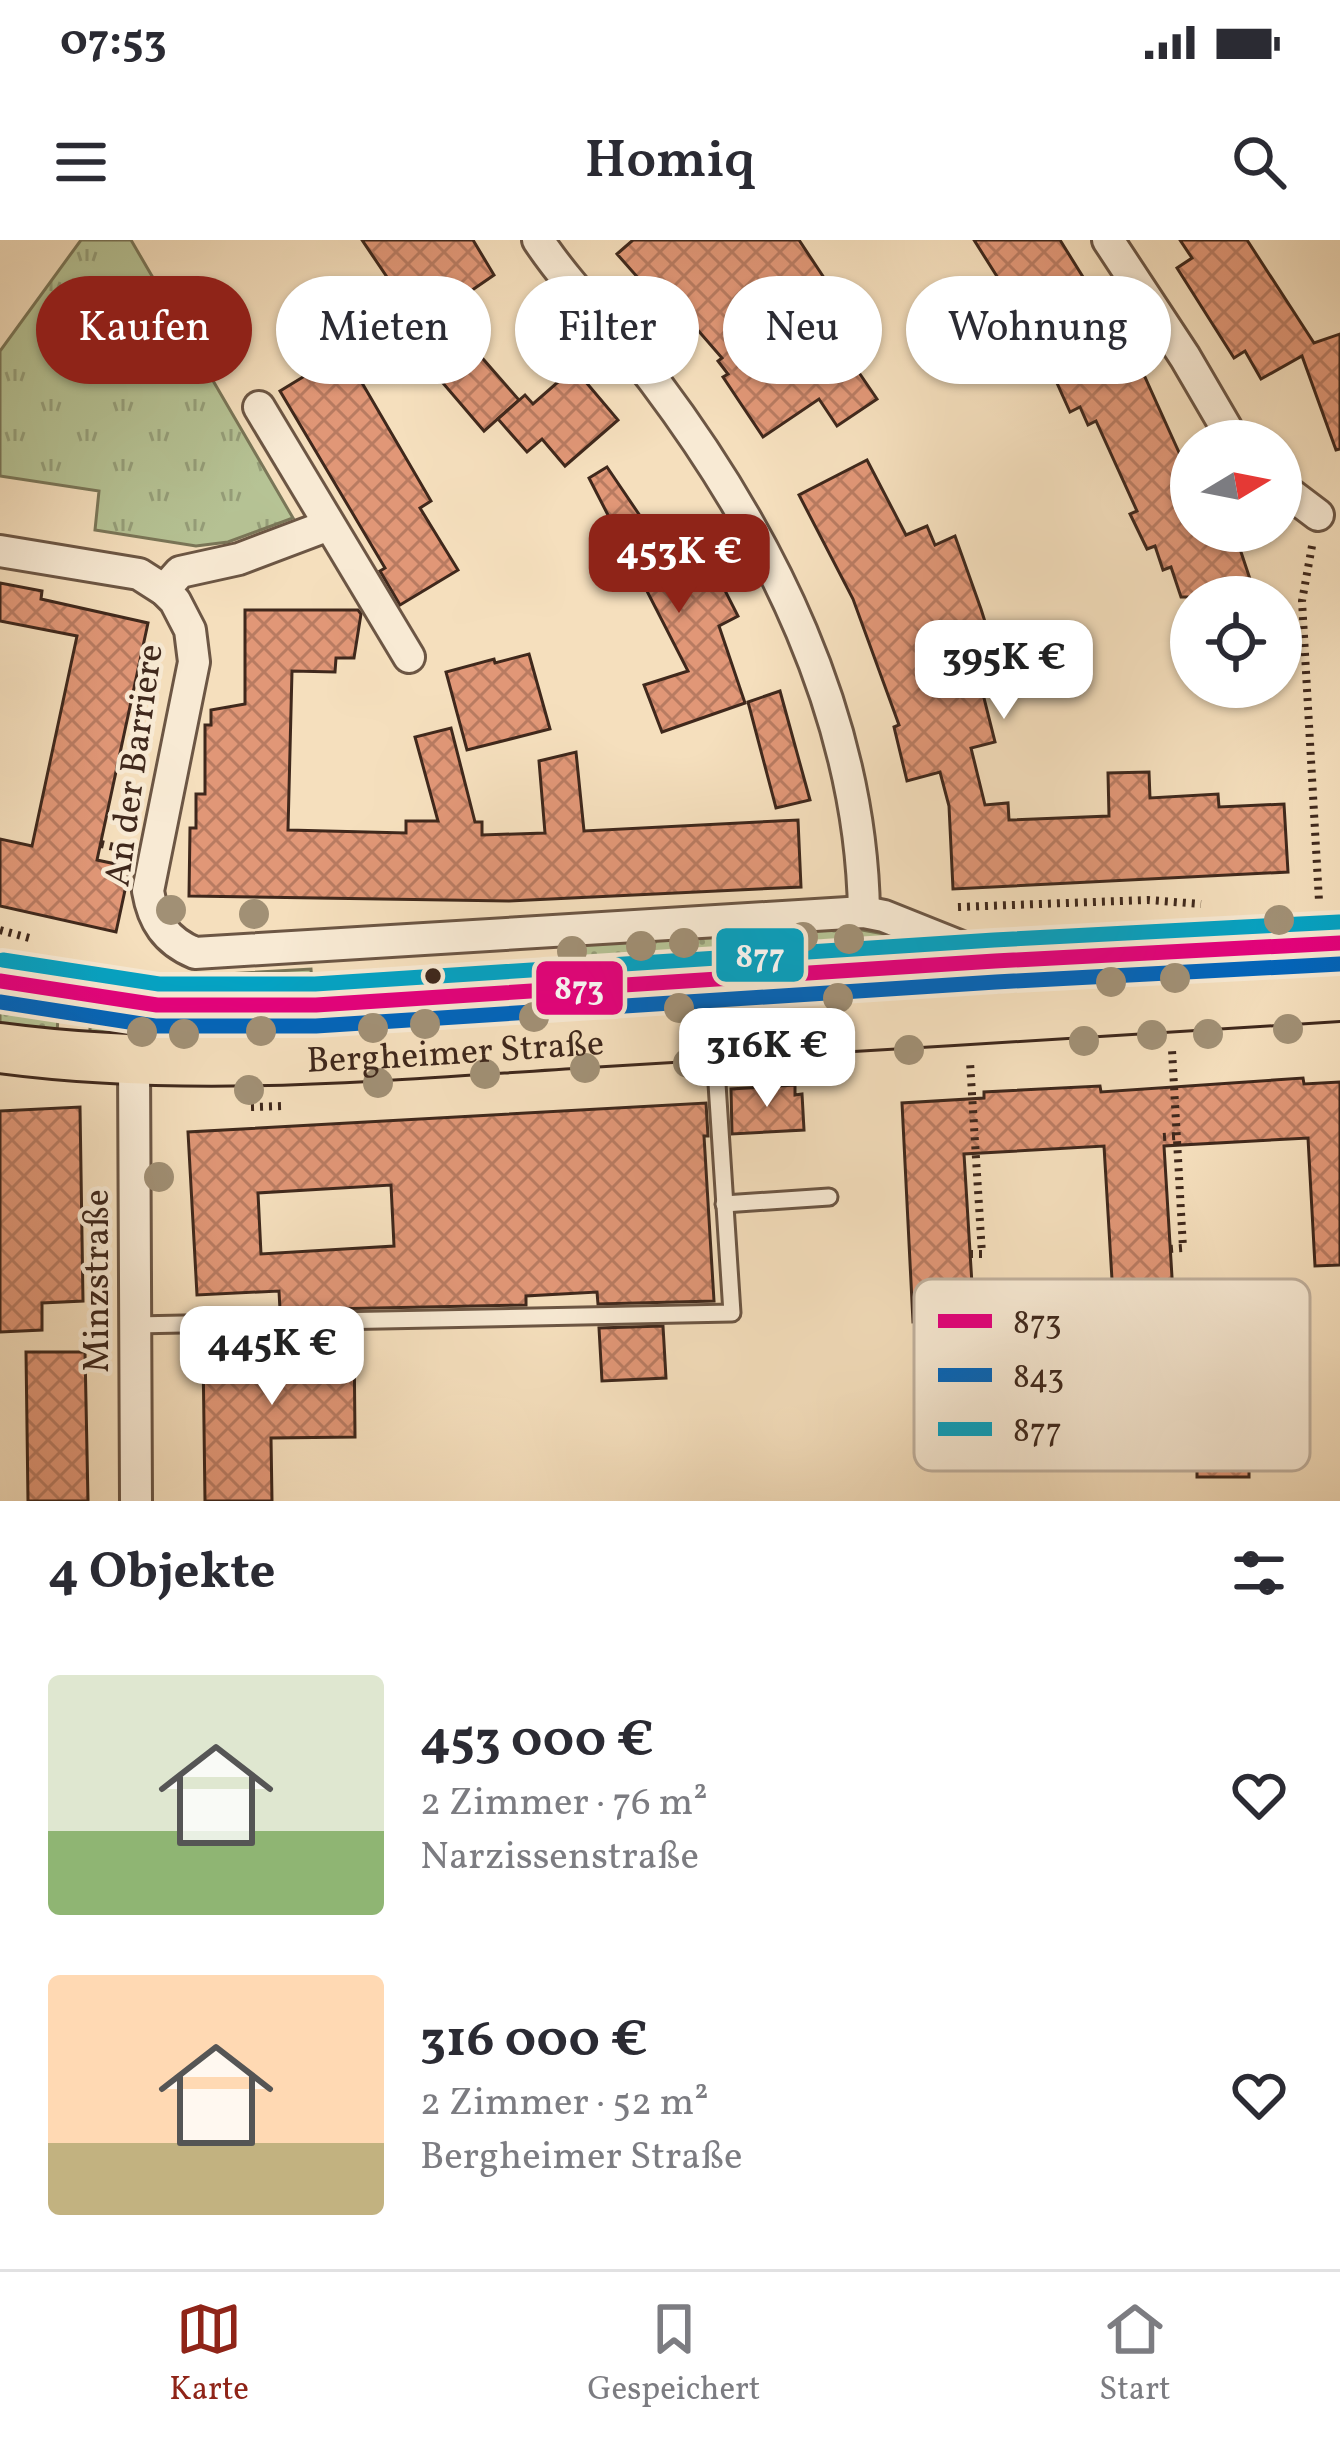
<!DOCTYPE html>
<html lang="de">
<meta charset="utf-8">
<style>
body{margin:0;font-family:Vollkorn,serif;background:#f7f7f7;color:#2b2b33;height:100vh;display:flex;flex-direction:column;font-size:45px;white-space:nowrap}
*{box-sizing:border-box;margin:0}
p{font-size:39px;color:#7c7c81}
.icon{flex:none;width:66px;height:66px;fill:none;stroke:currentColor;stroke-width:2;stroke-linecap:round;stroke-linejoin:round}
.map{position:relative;height:1261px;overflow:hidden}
.details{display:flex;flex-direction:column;background:#fff;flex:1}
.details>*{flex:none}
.banner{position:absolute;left:36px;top:36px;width:1269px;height:108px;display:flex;gap:24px}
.needle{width:78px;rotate:80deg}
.tools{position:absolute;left:1170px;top:180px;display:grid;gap:24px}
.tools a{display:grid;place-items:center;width:132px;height:132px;border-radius:50%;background:#fff;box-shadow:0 3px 9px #0004;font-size:60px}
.price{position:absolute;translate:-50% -102px;padding:0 27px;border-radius:24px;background:#fff;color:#222;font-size:39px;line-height:78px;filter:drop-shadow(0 3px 6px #0008)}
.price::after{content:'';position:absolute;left:50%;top:72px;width:36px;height:27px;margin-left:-18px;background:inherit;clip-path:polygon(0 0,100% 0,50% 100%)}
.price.selected{background:#8f2418;color:#fff}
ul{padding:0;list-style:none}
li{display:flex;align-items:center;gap:36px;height:300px;padding:0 48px}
li span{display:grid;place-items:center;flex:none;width:336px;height:240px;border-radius:12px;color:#555}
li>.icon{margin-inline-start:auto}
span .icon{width:144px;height:144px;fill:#fffc;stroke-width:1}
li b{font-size:51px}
h2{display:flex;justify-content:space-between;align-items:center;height:144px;padding:0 48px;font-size:51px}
.chip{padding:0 42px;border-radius:54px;background:#fff;box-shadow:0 3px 9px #0004;font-size:42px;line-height:108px}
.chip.selected{background:#8f2418;color:#fff}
.status{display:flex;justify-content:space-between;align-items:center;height:84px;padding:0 60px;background:#fff;direction:ltr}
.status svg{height:33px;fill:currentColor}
header{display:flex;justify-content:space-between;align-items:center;height:156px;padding:0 48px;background:#fff;font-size:54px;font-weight:600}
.menu{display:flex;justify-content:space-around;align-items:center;height:168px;border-top:3px solid #e1e1e2;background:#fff;font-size:33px;color:#7c7c81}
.menu a{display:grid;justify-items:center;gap:6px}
.menu .selected{color:#8f2418}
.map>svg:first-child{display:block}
.grass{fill:url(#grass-dots);stroke:#7a7658;stroke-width:3}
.park{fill:url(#park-tufts);stroke:#7a7658;stroke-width:3}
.building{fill:url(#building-cross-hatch);stroke:#3f281c;stroke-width:3;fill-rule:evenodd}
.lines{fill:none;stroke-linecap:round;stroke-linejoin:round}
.service-casing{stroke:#6c5644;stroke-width:21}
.minor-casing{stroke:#6c5644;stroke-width:36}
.primary-casing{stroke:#3f281c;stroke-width:54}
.path{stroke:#3f281c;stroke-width:8;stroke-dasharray:3 6;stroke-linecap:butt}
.service{stroke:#f8ead4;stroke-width:15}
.minor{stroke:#f8ead4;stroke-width:30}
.primary{stroke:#f5dfbd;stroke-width:48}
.bus-1-casing{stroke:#f8ead4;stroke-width:24}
.bus-2-casing{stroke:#f8ead4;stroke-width:24}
.bus-3-casing{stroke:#f8ead4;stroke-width:24}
.bus-1{stroke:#e5007d;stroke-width:15}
.bus-2{stroke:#0065bd;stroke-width:15}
.bus-3{stroke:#03a3c5;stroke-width:15}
.tree{fill:#a19075}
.bus-dot{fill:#3f281c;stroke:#f8ead4;stroke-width:4.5}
.labels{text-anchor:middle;stroke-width:9;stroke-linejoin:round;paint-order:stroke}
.street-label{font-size:36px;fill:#3f281c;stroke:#f8ead4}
.key{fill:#f8ead4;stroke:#c0b09d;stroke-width:3}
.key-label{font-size:33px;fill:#3f281c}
.line-badge{stroke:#f8ead4;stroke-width:4.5}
.badge-label{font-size:33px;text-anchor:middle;font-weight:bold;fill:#fff}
</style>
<div class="status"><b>07:53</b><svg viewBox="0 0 49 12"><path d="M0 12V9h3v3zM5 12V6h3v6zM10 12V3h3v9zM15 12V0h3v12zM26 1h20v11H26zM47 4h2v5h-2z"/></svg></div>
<header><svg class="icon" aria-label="menu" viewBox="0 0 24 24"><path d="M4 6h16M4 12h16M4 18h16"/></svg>Homiq<svg class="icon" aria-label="search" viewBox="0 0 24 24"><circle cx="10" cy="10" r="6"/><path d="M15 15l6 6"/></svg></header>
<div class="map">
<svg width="1340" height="1261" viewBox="0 0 1340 1261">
<defs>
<pattern id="grass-dots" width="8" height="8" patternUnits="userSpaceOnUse" patternTransform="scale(3)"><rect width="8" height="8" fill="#b6c395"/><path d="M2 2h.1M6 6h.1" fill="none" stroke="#959e79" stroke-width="1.8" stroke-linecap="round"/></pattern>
<pattern id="park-tufts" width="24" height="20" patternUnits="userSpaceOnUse" patternTransform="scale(3)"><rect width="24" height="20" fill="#b6c395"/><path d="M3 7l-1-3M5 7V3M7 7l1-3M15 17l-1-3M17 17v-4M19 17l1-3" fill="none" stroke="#959e79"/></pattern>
<pattern id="building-cross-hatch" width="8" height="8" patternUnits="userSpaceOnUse" patternTransform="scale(3)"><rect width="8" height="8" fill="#e19777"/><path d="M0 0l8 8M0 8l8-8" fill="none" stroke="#b87b61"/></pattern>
</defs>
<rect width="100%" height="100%" fill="#f5dfbd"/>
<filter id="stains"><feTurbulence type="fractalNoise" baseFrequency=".00167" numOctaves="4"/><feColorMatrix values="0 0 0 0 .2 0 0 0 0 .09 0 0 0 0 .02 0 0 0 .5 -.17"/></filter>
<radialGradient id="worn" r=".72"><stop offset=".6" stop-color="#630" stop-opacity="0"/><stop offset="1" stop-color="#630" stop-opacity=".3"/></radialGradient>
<!-- grass -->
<g class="grass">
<polygon points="834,685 890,695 898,699 898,707 629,726 592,720 551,702"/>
<polygon points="1340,721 1340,735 1009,757 1008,740"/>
<polygon points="311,729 312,745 151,741 103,736 108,731 192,736"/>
<path d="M 982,741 L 982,758 C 685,776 387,804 90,797 L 90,777 Z"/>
<polygon points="0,772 58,776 57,794 0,787"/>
</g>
<!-- park -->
<polygon class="park" points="81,0 131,0 293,278 228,302 196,306 95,290 99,251 0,236 0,111"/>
<!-- building -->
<g class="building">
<polygon points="362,0 473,0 494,35 420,86"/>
<polygon points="633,0 799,0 854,83 834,96 877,159 837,186 819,159 763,197 723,137 728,134 718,121 722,118 677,66 669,73 617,14"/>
<polygon points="974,0 1060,0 1144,135 1191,239 1191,291 1234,291 1256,357 1181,357 1171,327 1163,330 1155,306 1147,309 1130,274 1137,271 1096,181 1088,185 1080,167 1070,172 1052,132 1056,130"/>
<polygon points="1180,0 1247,0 1314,103 1340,94 1340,209 1336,210 1302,116 1261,139 1245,111 1234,118 1177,28 1192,18"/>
<polygon points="344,112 431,261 420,268 458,330 400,365 380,331 385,328 280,151"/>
<polygon points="477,112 519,160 484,191 442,142"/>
<polygon points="574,128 618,180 565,226 542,199 527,212 498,179 525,155 533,164"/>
<polygon points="867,220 906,295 927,286 935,305 955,296 981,369 1002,436 980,442 995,502 971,508 985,565 1008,563 1009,580 1109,576 1108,533 1149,532 1150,558 1218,554 1219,567 1284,564 1288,632 953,649 949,566 940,532 907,541 894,487 899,485 853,359 799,255"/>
<polygon points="607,227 651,292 657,288 679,330 707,315 738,376 719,386 745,463 662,492 644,445 688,431 589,238"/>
<polygon points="0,343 42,351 41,359 148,383 97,620 130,627 116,692 0,666 0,599 32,606 77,396 0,381"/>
<polygon points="245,370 358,370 361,374 354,418 336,418 335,432 292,431 288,590 406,593 406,581 438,581 415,497 451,488 475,582 482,582 482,595 545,593 539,521 576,512 584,591 798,580 801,647 509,661 189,656 190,588 196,588 196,554 205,554 205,485 211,485 211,470 245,464"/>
<polygon points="529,414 550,489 467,510 446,432 494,419 495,423"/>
<polygon points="780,451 810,560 776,568 748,462"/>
<polygon points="1303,838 1304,844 1340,842 1340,1025 1315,1026 1308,898 1164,906 1174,1070 1114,1073 1104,906 964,914 974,1077 913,1082 902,863 984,858 984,852 1100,846 1101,852"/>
<polygon points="795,845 795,855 802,854 804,890 732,894 731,849"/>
<path d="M 706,863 L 708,896 L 704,896 L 714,1061 L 598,1064 L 597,1052 L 526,1056 L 526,1065 L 280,1070 L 279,1051 L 197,1055 L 188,892 ZM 391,945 L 394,1006 L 261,1014 L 258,953 Z"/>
<polygon points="80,867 83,1061 42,1063 42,1090 0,1092 0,871"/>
<polygon points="663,1086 666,1138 602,1141 599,1088"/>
<polygon points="354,1093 355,1197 271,1198 272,1261 205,1261 203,1111 282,1111 281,1094"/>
<polygon points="26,1112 85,1112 88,1261 28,1261"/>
<rect x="1197" y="1177" width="52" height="60"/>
</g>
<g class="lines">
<defs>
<g id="service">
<polyline points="724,964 829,957"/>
<polyline points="135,1085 732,1073 714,798"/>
</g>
<g id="minor">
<path d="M 538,0 C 572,51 618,94 655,142 C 770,295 861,477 864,672"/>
<polyline points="1108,0 1185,117 1234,201"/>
<polyline points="259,167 409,417"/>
<polyline points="1281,247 1318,275"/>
<path d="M 0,311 L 139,334 L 164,350 L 175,361 L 190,390 L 194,422 L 148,651 C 153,681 166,701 195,713 L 864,672 L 884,676 L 984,716"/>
<polyline points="164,350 180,332 239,319 329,285"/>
<polyline points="134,821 136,1261"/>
</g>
<g id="primary">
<polyline points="0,741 157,765 316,765 995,721 1340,703"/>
<path id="s1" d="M 0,808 C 195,834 393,814 588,802 C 839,787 1089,772 1340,756"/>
</g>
</defs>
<!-- service casing -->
<use href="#service" class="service-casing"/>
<!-- minor casing -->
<use href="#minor" class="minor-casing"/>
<!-- primary casing -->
<use href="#primary" class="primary-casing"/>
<!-- path -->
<g class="path">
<polyline points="1312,306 1302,361 1319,661"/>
<polyline points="139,427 161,431"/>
<polyline points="119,517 142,522"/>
<polyline points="101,604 123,609"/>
<polyline points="958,667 1148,660 1201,664"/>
<polyline points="0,690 33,699"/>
<polyline points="251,867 284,866"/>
<polyline points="1163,897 1177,896"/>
<polyline points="1170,1009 1183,1008 1172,810"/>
<polyline points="970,1014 982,1014 970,822"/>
</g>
<!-- service -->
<use href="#service" class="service"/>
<!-- minor -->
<use href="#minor" class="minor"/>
<!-- primary -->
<use href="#primary" class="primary"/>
<defs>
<polyline id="bus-1" points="0,741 157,765 316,765 995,721 1340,703"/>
<polyline id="bus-2" points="0,762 155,786 316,786 996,742 1340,724"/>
<polyline id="bus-3" points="3,720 159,744 315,744 994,700 1339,682"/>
</defs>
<!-- bus-1 casing -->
<use href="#bus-1" class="bus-1-casing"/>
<!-- bus-2 casing -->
<use href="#bus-2" class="bus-2-casing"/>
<!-- bus-3 casing -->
<use href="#bus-3" class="bus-3-casing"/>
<!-- bus-1 -->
<use href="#bus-1" class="bus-1"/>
<!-- bus-2 -->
<use href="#bus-2" class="bus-2"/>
<!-- bus-3 -->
<use href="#bus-3" class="bus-3"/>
</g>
<!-- trees -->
<g class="tree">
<circle cx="171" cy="670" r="15"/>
<circle cx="254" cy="674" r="15"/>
<circle cx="1279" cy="680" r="15"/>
<circle cx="803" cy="697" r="15"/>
<circle cx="765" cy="699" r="15"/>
<circle cx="849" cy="699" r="15"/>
<circle cx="728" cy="701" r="15"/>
<circle cx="684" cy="703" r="15"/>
<circle cx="641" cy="706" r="15"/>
<circle cx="572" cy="711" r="15"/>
<circle cx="1175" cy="738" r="15"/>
<circle cx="1111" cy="742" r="15"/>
<circle cx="838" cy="758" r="15"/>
<circle cx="679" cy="768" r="15"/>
<circle cx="534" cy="777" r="15"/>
<circle cx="425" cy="784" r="15"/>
<circle cx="373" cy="788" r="15"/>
<circle cx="1288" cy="789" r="15"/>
<circle cx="261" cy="791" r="15"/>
<circle cx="142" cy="792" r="15"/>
<circle cx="184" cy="794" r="15"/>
<circle cx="1208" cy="794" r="15"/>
<circle cx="1152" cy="795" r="15"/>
<circle cx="1084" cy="801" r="15"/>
<circle cx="909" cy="810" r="15"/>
<circle cx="828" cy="814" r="15"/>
<circle cx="688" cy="823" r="15"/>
<circle cx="585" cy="828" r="15"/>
<circle cx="485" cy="834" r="15"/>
<circle cx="378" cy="843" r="15"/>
<circle cx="249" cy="850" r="15"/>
<circle cx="159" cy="937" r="15"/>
</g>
<!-- markers -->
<circle class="bus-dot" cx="433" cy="736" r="10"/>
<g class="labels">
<!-- street labels -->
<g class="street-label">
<text transform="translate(132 525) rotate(-82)" y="13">An der Barriere</text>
<text dy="13" stroke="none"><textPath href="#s1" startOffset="456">Bergheimer Straße</textPath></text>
<text transform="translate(95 1041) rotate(-90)" y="13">Minzstraße</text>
</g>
</g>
<!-- legend -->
<rect x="914" y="1039" width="396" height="192" rx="18" class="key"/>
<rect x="938" y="1074" width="54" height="14" fill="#e5007d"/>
<rect x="938" y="1128" width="54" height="14" fill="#0065bd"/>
<rect x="938" y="1182" width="54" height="14" fill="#03a3c5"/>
<g class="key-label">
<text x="1013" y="1093">873</text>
<text x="1013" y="1147">843</text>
<text x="1013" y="1201">877</text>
</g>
<g class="line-badge">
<rect x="714" y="686" width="92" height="58" rx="12" fill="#03a3c5"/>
<rect x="534" y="719" width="91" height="58" rx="12" fill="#e5007d"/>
</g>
<g class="badge-label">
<text x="760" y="727">877</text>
<text x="579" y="759">873</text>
</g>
<rect width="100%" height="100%" filter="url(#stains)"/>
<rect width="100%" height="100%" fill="url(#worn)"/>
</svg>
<div class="tools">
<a><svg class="needle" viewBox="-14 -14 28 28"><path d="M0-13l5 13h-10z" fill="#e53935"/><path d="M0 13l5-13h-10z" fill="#7c7c81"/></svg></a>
<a><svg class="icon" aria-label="locate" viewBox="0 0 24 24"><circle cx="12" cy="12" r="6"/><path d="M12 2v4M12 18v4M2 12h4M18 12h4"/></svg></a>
</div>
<b class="price selected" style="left:679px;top:376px">453K €</b>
<b class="price" style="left:1004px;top:482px">395K €</b>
<b class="price" style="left:767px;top:870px">316K €</b>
<b class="price" style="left:272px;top:1168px">445K €</b>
<div class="banner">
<a class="chip selected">Kaufen</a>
<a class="chip">Mieten</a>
<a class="chip">Filter</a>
<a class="chip">Neu</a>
<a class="chip">Wohnung</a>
</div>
</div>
<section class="details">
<h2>4 Objekte<svg class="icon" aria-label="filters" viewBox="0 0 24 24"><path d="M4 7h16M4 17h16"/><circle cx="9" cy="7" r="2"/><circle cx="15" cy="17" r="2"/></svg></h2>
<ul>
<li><span style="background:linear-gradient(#dfe7d0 65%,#8fb573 0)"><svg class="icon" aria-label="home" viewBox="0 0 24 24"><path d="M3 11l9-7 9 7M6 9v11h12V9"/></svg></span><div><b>453 000 €</b><p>2 Zimmer · 76 m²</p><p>Narzissenstraße</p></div><svg class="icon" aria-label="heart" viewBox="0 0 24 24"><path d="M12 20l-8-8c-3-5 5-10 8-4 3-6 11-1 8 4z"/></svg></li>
<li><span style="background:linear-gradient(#ffd9b3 70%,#c2b280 0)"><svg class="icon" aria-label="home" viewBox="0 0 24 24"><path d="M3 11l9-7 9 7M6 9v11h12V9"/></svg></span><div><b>316 000 €</b><p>2 Zimmer · 52 m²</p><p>Bergheimer Straße</p></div><svg class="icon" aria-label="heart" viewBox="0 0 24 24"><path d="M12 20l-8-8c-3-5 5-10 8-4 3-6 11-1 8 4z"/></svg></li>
</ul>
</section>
<nav class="menu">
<a class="selected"><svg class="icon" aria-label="map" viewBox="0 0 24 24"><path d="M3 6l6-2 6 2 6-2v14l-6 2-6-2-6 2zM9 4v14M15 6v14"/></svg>Karte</a>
<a><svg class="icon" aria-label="saved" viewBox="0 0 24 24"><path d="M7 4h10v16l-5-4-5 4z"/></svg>Gespeichert</a>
<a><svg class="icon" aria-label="home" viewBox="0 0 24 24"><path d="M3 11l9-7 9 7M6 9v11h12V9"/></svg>Start</a>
</nav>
